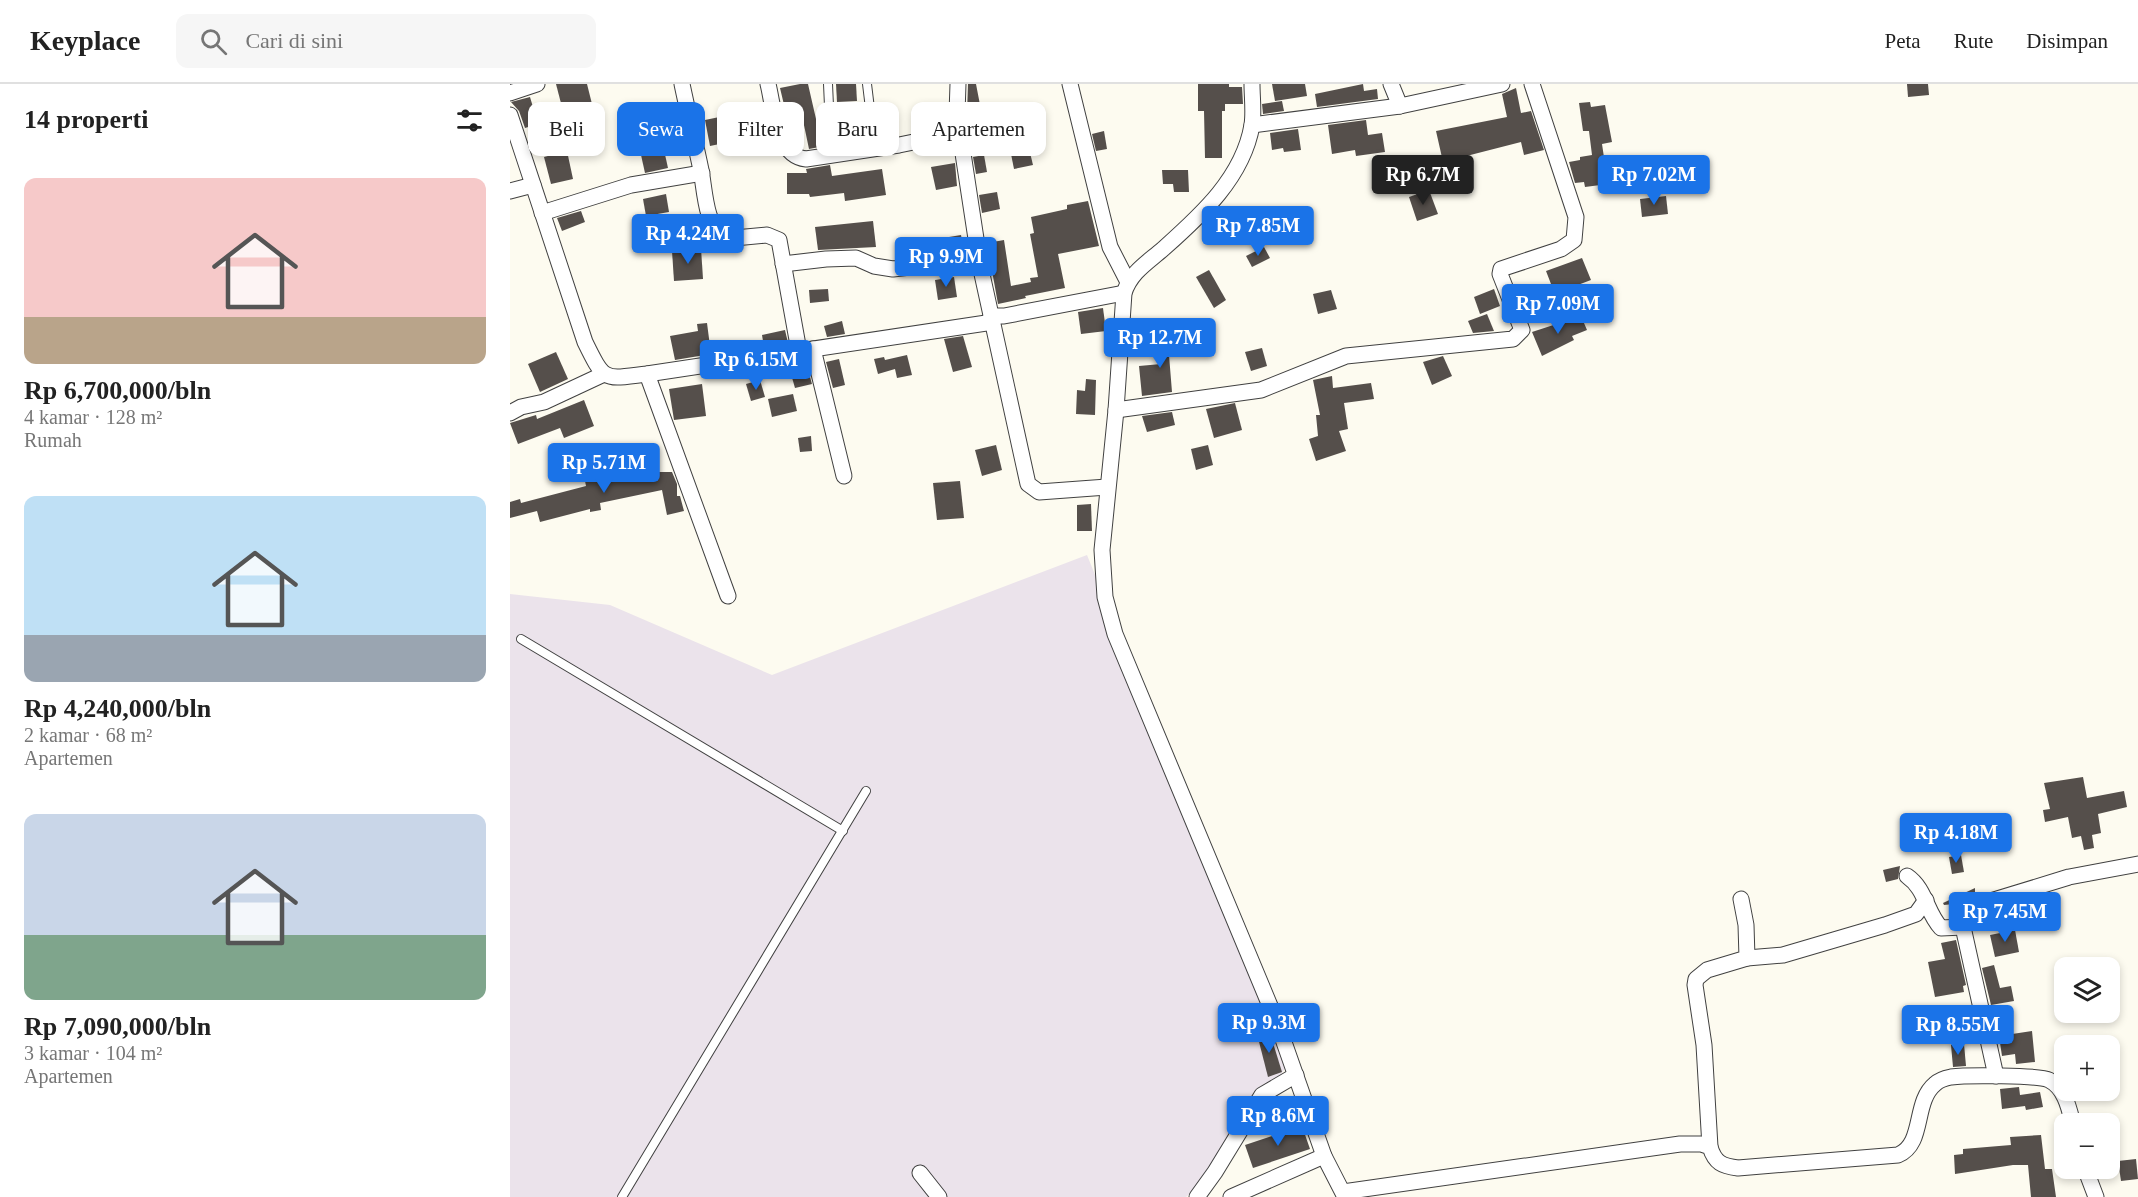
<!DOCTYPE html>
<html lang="id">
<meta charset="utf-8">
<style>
body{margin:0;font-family:Georgia,serif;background:#f6f6f6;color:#222;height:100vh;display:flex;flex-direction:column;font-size:22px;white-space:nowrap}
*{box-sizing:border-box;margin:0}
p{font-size:20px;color:#767676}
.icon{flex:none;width:33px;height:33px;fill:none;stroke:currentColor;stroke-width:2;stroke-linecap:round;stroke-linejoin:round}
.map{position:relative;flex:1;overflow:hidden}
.side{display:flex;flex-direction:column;background:#fff;width:510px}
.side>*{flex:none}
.guide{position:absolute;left:18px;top:18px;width:570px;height:54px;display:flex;gap:12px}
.fabs{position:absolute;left:1544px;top:873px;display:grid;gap:12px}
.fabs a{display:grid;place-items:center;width:66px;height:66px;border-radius:12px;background:#fff;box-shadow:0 3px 9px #0003;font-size:30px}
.price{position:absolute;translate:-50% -51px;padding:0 14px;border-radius:6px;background:#1a73e8;color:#fff;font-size:20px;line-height:39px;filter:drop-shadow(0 2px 3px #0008)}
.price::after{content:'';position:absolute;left:50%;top:36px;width:18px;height:14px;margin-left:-9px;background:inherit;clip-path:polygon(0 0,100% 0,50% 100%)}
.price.on{background:#222;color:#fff}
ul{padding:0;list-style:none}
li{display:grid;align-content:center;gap:12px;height:318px;padding:0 24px}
li span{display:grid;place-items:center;height:186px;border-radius:12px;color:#555}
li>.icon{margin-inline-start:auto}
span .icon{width:108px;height:108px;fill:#fffc;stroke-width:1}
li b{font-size:26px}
h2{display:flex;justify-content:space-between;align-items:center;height:72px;padding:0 24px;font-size:26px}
.pill{padding:0 21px;border-radius:12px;background:#fff;box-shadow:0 3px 9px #0003;font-size:21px;line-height:54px}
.pill.on{background:#1a73e8;color:#fff}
header{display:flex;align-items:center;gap:36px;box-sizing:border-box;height:84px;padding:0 30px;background:#fff;border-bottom:2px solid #e0e0e0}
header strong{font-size:28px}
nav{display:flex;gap:33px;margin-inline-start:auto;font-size:21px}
.search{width:420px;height:54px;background:#f6f6f6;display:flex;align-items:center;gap:15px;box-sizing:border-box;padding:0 21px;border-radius:12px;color:#767676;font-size:22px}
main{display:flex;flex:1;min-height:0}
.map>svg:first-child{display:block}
.industrial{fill:#ebe3eb}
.building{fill:#554f4b}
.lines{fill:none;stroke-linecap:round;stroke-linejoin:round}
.service-casing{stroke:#414141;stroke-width:10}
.minor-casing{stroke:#414141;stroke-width:17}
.service{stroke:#fff;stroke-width:8}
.minor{stroke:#fff;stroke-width:15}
</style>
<header>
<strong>Keyplace</strong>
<div class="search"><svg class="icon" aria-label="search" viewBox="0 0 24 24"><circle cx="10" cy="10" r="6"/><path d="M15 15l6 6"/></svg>Cari di sini</div>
<nav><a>Peta</a><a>Rute</a><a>Disimpan</a></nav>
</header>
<main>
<section class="side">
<h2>14 properti<svg class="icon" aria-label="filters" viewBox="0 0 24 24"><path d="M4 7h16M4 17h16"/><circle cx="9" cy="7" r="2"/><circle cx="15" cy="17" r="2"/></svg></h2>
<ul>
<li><span style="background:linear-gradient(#f6c9c9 75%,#b9a48a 0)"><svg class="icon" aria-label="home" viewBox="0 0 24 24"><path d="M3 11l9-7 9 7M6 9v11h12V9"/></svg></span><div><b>Rp 6,700,000/bln</b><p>4 kamar · 128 m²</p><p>Rumah</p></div></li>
<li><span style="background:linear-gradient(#bfe0f5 75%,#9aa5b1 0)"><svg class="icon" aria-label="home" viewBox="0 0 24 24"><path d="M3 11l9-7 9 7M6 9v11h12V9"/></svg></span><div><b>Rp 4,240,000/bln</b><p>2 kamar · 68 m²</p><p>Apartemen</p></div></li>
<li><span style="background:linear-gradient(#c9d6e8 65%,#7fa58c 0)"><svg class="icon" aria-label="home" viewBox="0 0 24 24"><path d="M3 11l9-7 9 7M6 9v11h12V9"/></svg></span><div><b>Rp 7,090,000/bln</b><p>3 kamar · 104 m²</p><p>Apartemen</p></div></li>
</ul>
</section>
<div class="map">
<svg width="1628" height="1113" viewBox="0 0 1628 1113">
<rect width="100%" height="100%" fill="#fdfbf0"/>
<!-- industrial -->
<polygon class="industrial" points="577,471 781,976 696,1097 676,1113 0,1113 0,510 100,521 262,591"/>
<!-- building -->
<g class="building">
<polygon points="46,0 77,0 82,20 53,27"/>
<polygon points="290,0 298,0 306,35 329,30 335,58 299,65 290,22 275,25 270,4"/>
<polygon points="326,0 346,0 347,17 327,18"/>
<polygon points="458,0 466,0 471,26 468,26 471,42 459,45 457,29"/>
<polygon points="688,0 719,0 719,3 732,3 733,20 715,20 715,27 712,27 712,74 695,74 694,27 688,27"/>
<polygon points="762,0 795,0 797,12 765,17"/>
<polygon points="853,0 854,7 867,5 868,15 807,23 805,10"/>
<polygon points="1397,0 1418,0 1419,11 1398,13"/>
<polygon points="1006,4 1011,29 1021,27 1034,66 1014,71 1011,58 933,78 926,47 997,33 992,10"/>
<polygon points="20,13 28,40 15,44 9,27 1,18"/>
<polygon points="772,17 774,27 753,30 752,20"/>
<polygon points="1080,18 1081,23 1095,21 1102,58 1092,60 1098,100 1075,103 1074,98 1065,99 1059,78 1070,76 1070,73 1082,71 1079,47 1073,47 1069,19"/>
<polygon points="438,19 439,43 410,47 406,25"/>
<polygon points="219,31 224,57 200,62 195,36"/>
<polygon points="856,36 858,51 872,49 875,68 846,72 845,66 822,70 818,41"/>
<polygon points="788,45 791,66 774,68 773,64 762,66 760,49"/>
<polygon points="594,47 597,65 586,67 582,50"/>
<polygon points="517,56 523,81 504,85 499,60"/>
<polygon points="154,66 158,84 135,89 131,71"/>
<polygon points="57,67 63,95 41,100 34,73"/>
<polygon points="474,71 477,88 466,90 463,73"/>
<polygon points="445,79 447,102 426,106 421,83"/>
<polygon points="320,81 322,92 372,85 376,111 335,117 334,109 300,113 299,110 277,110 277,89 297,89 296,85"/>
<polygon points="652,86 678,86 679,108 664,108 663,100 653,100"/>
<polygon points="919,106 928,130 907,137 899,113"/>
<polygon points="487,108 490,125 472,129 469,111"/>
<polygon points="156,110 159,128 136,132 133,115"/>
<polygon points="1156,112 1158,130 1132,133 1130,115"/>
<polygon points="578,117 589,162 548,170 555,204 515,212 516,214 488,220 477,159 494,156 501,202 521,198 520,194 528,193 520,150 524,149 521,133 557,125 557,121"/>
<polygon points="71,127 75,138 52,147 47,134"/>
<polygon points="363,137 366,163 308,166 305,143"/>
<polygon points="451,151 454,167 418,171 415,157"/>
<polygon points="754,163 760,174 742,183 736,172"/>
<polygon points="191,164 193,195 164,197 162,167"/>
<polygon points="1072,174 1081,196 1028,216 1030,222 1015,228 1010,213 1041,200 1036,187"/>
<polygon points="699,186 716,216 704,224 686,193"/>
<polygon points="444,193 447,213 428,216 425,196"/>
<polygon points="318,205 319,217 300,219 299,206"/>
<polygon points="984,205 990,222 970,230 964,213"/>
<polygon points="821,206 827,225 808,230 803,210"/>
<polygon points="593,224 596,247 571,250 568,228"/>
<polygon points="977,230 984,247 963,249 958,237"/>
<polygon points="1071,232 1077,246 1062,252 1064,256 1032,272 1022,248"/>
<polygon points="332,237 335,250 317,253 314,242"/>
<polygon points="197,239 201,270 165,276 160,252 188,247 187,240"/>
<polygon points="275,246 278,259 254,263 252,251"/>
<polygon points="453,252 462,283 443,288 434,255"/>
<polygon points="669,252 673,267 659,271 662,308 632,312 629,282 651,280 645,259"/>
<polygon points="752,264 757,282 741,287 735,268"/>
<polygon points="46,268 58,295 30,308 18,280"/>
<polygon points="397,271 402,291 387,294 385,285 368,290 364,275 374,273 375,276"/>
<polygon points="933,272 942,292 922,301 913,278"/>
<polygon points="329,275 335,301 323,304 316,278"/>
<polygon points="298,286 302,300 285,304 281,290"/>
<polygon points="822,292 823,304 861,299 864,315 834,319 838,345 829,347 836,367 806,377 799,355 808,352 806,331 810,331 803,296"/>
<polygon points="576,295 586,296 585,331 566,330 567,306 575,307"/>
<polygon points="250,296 255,313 241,317 236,300"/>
<polygon points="192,300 196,332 164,336 159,305"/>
<polygon points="283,310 287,327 262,333 258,315"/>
<polygon points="74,316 84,342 54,354 50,344 8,360 0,339 26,331 27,335"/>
<polygon points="725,319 732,346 704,354 696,325"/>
<polygon points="662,328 665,341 637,348 632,332"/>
<polygon points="301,352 302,367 290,368 288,354"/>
<polygon points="486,361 492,386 472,392 465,366"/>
<polygon points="698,361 703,381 686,386 681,365"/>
<polygon points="134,375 137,388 162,388 167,400 167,412 170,412 174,427 157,431 152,406 90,419 91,426 80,428 80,425 30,438 27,427 0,434 0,418 10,415 11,419 76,402 74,392 85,390 86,398 114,393 111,380"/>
<polygon points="450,397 454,434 427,436 423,399"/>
<polygon points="581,420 582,447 567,447 567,421"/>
<polygon points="1573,693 1577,714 1614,707 1617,723 1588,730 1591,749 1582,751 1584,764 1574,766 1571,752 1562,754 1558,733 1535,738 1533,726 1540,725 1534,699"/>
<polygon points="1451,771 1454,788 1442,790 1439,773"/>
<polygon points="1390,782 1388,795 1376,798 1373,786"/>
<polygon points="1465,804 1465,812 1454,819 1434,821 1433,819"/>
<polygon points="1505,846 1509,868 1485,873 1480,851"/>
<polygon points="1446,856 1456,901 1453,902 1454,908 1425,913 1418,878 1435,875 1431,859"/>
<polygon points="1484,881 1490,904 1501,902 1504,917 1481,921 1472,884"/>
<polygon points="759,946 772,988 758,993 747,950"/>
<polygon points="1522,947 1525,978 1506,980 1505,970 1492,972 1489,952"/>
<polygon points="1454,960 1456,982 1443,983 1441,961"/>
<polygon points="1509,1003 1510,1011 1530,1008 1533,1023 1516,1026 1515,1022 1492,1025 1490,1005"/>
<polygon points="792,1042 800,1065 743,1084 735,1061"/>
<polygon points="1531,1051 1535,1085 1542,1085 1546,1113 1521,1113 1518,1081 1503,1081 1445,1090 1444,1071 1453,1070 1453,1065 1501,1061 1500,1053"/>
<polygon points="1626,1075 1628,1095 1611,1097 1608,1077"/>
</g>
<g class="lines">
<defs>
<g id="service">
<polyline points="318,0 319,22"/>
<polyline points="357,0 362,41"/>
<polyline points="11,555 333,747"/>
<polyline points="112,1113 356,707"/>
</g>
<g id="minor">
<path d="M 172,0 C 178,29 185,57 191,86 C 195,107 195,140 214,155 L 257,151 L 269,156 L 289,267"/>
<path d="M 258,0 C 264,24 266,72 296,75 L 389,61 L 428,53 L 449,52"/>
<polyline points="448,0 447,30 470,181 518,400 529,408 597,403"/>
<polyline points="560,0 600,163 618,198"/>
<path d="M 742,0 C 742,13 744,28 742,41 C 733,94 690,132 653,165 C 637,179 621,188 614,209 L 606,326 L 592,466 L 595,513 L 605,550 L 768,941 L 814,1072 L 835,1113"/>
<polyline points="881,0 890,22"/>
<polyline points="0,9 27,0"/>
<path d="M 0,31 L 75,258 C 95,299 94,295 137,290 L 483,238"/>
<polyline points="742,41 890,22 992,0"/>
<polyline points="0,107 23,101"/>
<polyline points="32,129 121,101 192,89"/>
<polyline points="273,180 316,175 346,174 364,182 383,185 469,175"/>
<polyline points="481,232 494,232 614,209"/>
<polyline points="303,265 334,392"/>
<polyline points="137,290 218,512"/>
<polyline points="606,326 751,306 836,272 1003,255 1012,246 990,190 991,185 1051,165 1064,156 1066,133 1022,0"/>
<polyline points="0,329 11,323 34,318 94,290"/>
<path d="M 1397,792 C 1416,805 1416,828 1431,844 L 1453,843"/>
<polyline points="1237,874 1273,871 1375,841 1406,830 1416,816"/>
<path d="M 1486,992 L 1453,843 C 1454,829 1459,826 1471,820 L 1559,793 L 1628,780"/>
<polyline points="1200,1063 1194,961 1185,901 1186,895 1197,886 1237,874 1236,841 1231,815"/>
<polyline points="1575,1084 1586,1113"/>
<polyline points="410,1089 429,1113"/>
<path d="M 833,1108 L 1170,1060 L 1191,1060 L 1200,1063 C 1205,1079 1212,1082 1228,1084 L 1388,1071 C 1415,1060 1403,1018 1425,1000 C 1429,996 1436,994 1441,993 C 1455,991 1529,991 1539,996 C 1555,1004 1559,1024 1563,1040"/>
<polyline points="687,1113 705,1088 752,1011 786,991"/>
<polyline points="721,1113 814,1072"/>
</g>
</defs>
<!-- service casing -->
<use href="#service" class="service-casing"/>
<!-- minor casing -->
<use href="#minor" class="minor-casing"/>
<!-- service -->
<use href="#service" class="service"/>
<!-- minor -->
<use href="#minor" class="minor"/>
</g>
</svg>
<div class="fabs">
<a><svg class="icon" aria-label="layers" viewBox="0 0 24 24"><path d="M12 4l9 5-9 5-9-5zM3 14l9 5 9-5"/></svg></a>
<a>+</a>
<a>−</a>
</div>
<b class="price on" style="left:913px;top:122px">Rp 6.7M</b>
<b class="price" style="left:1144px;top:122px">Rp 7.02M</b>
<b class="price" style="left:748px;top:173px">Rp 7.85M</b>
<b class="price" style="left:178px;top:181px">Rp 4.24M</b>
<b class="price" style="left:436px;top:204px">Rp 9.9M</b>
<b class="price" style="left:1048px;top:251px">Rp 7.09M</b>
<b class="price" style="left:650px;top:285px">Rp 12.7M</b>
<b class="price" style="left:246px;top:307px">Rp 6.15M</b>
<b class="price" style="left:94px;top:410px">Rp 5.71M</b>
<b class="price" style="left:1446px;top:780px">Rp 4.18M</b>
<b class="price" style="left:1495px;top:859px">Rp 7.45M</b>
<b class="price" style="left:759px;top:970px">Rp 9.3M</b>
<b class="price" style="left:1448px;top:972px">Rp 8.55M</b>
<b class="price" style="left:768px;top:1063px">Rp 8.6M</b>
<div class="guide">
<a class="pill">Beli</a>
<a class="pill on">Sewa</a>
<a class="pill">Filter</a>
<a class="pill">Baru</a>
<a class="pill">Apartemen</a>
</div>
</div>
</main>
